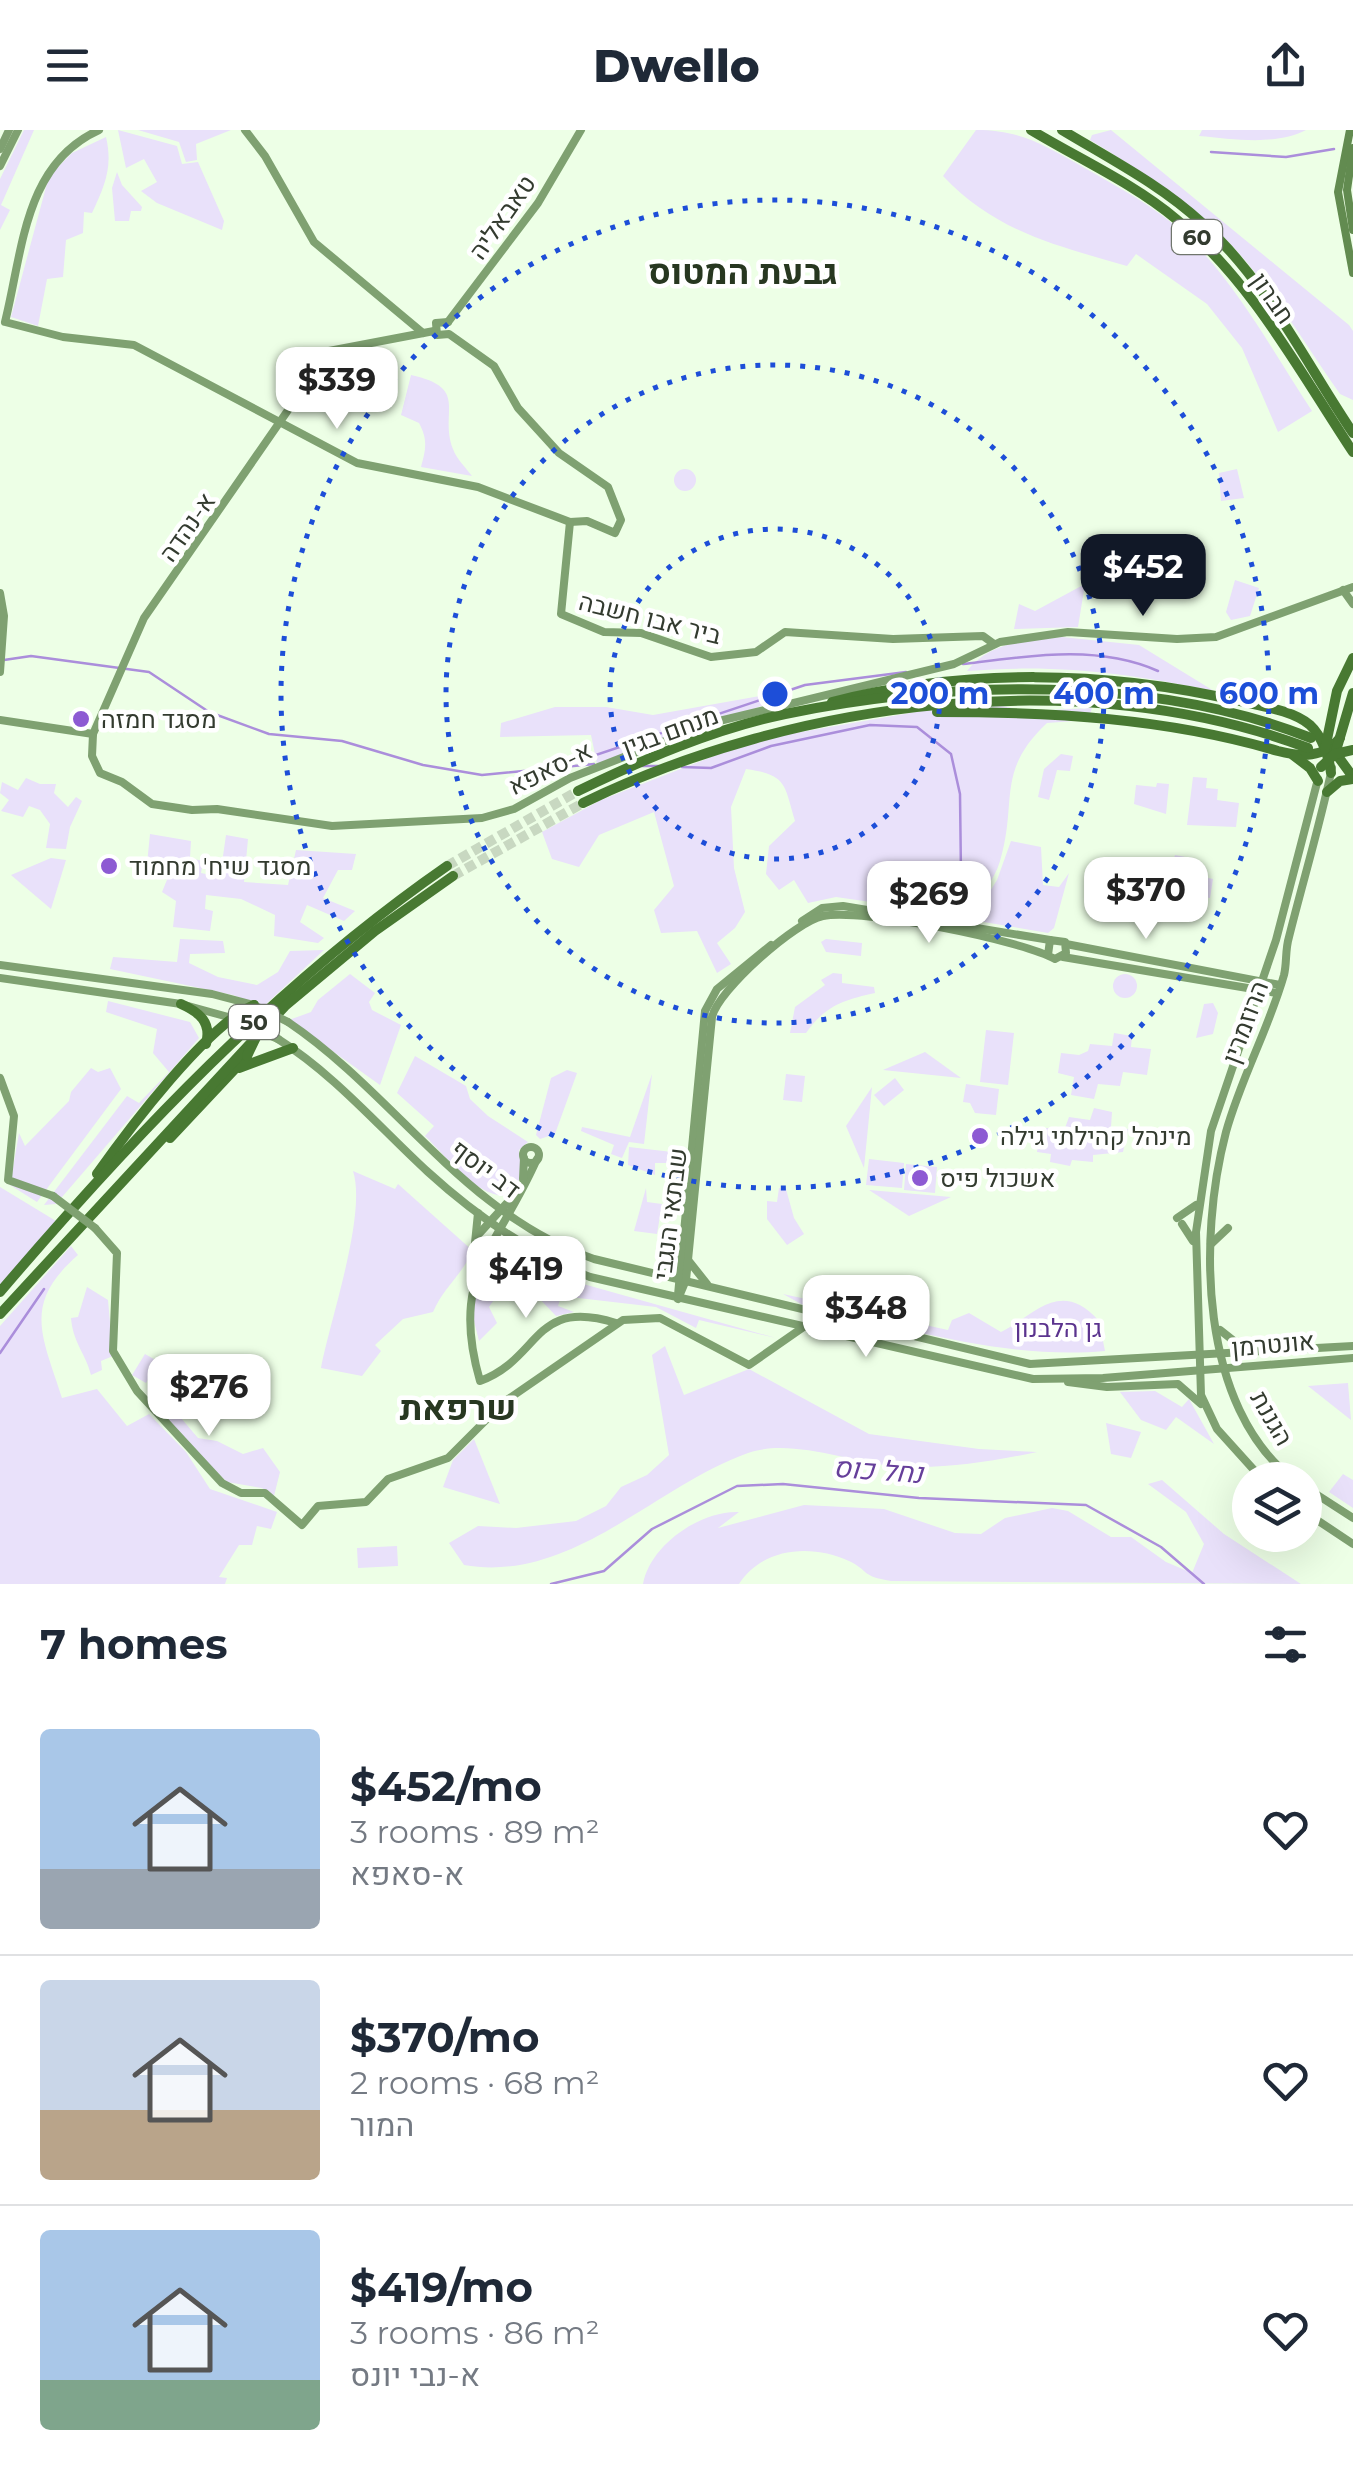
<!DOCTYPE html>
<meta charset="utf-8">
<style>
body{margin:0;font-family:Montserrat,Heebo,sans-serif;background:#f6f6f7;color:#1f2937;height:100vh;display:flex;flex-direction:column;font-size:38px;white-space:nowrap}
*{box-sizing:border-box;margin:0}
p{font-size:32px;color:#747a83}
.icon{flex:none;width:55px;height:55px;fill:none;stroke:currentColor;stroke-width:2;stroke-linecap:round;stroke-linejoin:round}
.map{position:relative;height:1454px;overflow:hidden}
.drawer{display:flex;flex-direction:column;background:#fff;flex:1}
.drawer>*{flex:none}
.buttons{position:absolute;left:1232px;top:1332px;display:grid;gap:20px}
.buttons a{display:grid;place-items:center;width:90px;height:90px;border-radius:50%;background:#fff;box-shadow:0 10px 40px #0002;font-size:50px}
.price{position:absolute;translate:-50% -85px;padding:0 22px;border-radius:20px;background:#fff;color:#222;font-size:32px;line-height:65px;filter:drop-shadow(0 2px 5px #0008)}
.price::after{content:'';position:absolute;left:50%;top:60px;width:30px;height:22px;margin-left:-15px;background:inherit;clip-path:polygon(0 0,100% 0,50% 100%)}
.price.active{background:#111827;color:#fff}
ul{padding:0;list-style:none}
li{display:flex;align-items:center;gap:30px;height:250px;padding:0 40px}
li+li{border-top:2px solid #e0e1e3}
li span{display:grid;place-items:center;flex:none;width:280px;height:200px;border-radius:10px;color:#555}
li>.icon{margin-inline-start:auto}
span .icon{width:120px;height:120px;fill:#fffc;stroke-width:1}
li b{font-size:42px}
h2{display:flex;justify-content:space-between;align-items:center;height:120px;padding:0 40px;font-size:42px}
header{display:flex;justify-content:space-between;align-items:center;height:130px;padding:0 40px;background:#fff;font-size:45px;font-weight:800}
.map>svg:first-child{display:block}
.green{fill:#e9e1fa}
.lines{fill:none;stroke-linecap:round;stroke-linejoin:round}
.stream{stroke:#ab8edb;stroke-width:2.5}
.highway-tunnel{stroke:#c8d8c1;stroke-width:10;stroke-dasharray:10 5;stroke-linecap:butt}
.secondary{stroke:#7fa171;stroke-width:8}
.primary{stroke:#628b50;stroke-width:8}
.highway{stroke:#487932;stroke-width:10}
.secondary-bridge{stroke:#7fa171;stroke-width:8}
.highway-bridge{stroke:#487932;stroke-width:10}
.ring{fill:none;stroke:#1d4ed8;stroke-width:5;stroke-dasharray:5 10}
.poi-dot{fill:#8d5ad3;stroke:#fff;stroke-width:4}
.labels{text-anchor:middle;stroke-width:9;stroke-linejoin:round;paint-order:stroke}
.shield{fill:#fff;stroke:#70766d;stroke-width:2.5}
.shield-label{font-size:22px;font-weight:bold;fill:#333b2f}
.street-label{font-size:25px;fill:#333b2f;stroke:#fff}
.poi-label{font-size:25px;fill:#333b2f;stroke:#fff;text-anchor:start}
.park-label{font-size:25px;fill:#5b338e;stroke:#fff}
.water-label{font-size:28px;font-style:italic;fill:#663f9a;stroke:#fff}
.district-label{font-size:35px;font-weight:bold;fill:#273720;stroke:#fff}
.centre{fill:#1d4ed8;stroke:#fff;stroke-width:5}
.ring-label{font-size:30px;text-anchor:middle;font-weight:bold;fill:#1d4ed8;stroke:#fff;stroke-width:9;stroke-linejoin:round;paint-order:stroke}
</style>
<header><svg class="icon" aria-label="menu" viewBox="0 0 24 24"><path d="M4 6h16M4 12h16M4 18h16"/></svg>Dwello<svg class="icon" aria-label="share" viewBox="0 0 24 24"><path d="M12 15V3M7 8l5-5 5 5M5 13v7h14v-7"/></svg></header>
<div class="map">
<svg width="1353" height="1454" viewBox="0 0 1353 1454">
<rect width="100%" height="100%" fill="#edffe6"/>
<!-- green -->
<g class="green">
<polygon points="24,0 34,0 1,75 10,80 0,100 0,49"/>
<polygon points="118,0 177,16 182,34 198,32 224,91 222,100 157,73 141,61 157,52 144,29 126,38"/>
<polygon points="138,0 231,0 196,14 197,30 186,32 179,12"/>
<path d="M 976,0 C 1021,0 1044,15 1083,37 C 1118,57 1156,77 1186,105 C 1237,154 1273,222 1312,281 L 1278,302 L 1242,218 L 1207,174 L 1136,124 L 1127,136 C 1055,115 996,102 943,46 Z"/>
<path d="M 1111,0 L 1349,195 L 1353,201 L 1353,270 L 1340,264 C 1299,206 1259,135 1204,89 C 1168,59 1130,34 1090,10 L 1092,5 Z"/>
<path d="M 1202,0 L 1306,0 C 1275,16 1233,9 1199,6 Z"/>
<path d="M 106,7 C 113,37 105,55 92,83 L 84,82 L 83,103 L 66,110 L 63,147 L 47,149 L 38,196 L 11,187 L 49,46 L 72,23 Z"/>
<polygon points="117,42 122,55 142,77 141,81 131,81 129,91 115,91 112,58"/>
<path d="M 411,245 C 470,258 439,281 453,319 C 456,328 466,338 472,346 L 421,337 C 426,319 428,310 419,293 L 401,285 Z"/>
<circle cx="685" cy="350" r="11"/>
<polygon points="1237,339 1244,368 1221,371 1219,343"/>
<polygon points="1235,450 1259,458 1250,486 1231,490 1226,482"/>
<polygon points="1085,454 1078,497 1014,499 1019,474 1035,481"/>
<path d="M 1062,507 L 1139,515 L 1214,561 C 1125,543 1059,534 967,541 C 989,512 1028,510 1062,507 Z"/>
<polygon points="765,565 781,569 597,634 591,605 500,607 501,593 555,577 606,577 653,585"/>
<path d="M 979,571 L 1027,581 L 1092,578 L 1088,590 L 1047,593 C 995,642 1018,671 1000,731 C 995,750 978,768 968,786 L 836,767 L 808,773 L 794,750 L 779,760 L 766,744 L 769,716 L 795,691 C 784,654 787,645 746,639 L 731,677 L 734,738 L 745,782 L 735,798 L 717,813 L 731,834 L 717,843 L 697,801 L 661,803 L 654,780 L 674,756 L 654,682 L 599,705 L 579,737 L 552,729 L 542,702 L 601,670 L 755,610 Z"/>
<polygon points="1061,624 1073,626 1070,641 1057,640 1049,670 1038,667 1044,639"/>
<polygon points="1193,647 1207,648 1206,658 1218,659 1217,670 1239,673 1236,697 1187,695"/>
<polygon points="26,648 40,654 56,654 54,663 68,677 76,667 82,671 70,697 66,719 46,718 50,694 40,680 29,676 23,687 1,681 9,670 0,663 2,652 18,660"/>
<polygon points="1157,653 1169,654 1166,684 1134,674 1136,655 1156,657"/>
<polygon points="150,704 191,711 190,728 203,731 201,743 220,747 226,705 248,709 244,752 288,755 296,720 356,724 352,740 338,740 323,768 355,781 344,791 307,775 300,792 324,808 318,813 274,806 275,785 241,769 206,765 205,779 213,781 210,801 173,797 176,771 162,762 171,740 147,734"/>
<polygon points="1011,711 1041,717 1043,755 1059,757 1069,743 1054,798 1048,803 972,790 997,750"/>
<polygon points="1175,725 1196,729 1194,745 1213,749 1210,768 1194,765 1192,772 1180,770 1179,775 1129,767 1130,759 1113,756 1116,734 1141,734 1143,727 1173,732"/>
<polygon points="51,728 66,730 51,779 11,745"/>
<polygon points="180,809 223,811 225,823 190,824 189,833 218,847 257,855 278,842 290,821 324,820 264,876 233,865 110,839 113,827 177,832"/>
<polygon points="826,809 862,813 861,826 826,822 821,812"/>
<path d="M 833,843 L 842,844 L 842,853 L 874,857 L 875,863 C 843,870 825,876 806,903 L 790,903 L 795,877 L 825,855 L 821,850 Z"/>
<polygon points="350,844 375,863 369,872 372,880 401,895 380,955 289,890 311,882 318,870"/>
<circle cx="1125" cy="856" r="12"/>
<polygon points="108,871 190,892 199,908 56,1074 44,1075 127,966 139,973 169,942 153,923 157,899 106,882"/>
<polygon points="1213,873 1218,883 1213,904 1196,908 1204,874"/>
<polygon points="986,900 1014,903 1008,955 980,952"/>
<polygon points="1114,903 1132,906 1131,917 1151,919 1147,945 1123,942 1120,956 1098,954 1094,969 1071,965 1074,947 1058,943 1061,923 1079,925 1088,921 1090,914 1112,916"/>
<polygon points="925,922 961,948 883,940"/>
<path d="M 415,926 L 466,956 L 470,969 L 488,986 L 528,1012 L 519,1020 L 522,1045 L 510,1065 C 480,1072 445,1025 425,1006 L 434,996 L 397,963 Z"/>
<polygon points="91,938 98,942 110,938 121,959 37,1072 10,1055 19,1003 25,1016 69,971 71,962"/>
<polygon points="567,940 577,943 555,1004 540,1009 536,1005 551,948"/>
<polygon points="652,944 644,1014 629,1012 622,1028 611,1024 614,1015 581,1001 582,997 630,1007"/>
<polygon points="786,944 805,946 802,972 783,970"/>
<polygon points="895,948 904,960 884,976 874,965"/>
<polygon points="966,954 999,959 996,985 975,983 970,973 963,972"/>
<polygon points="872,957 864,1038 846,996"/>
<polygon points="1094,978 1112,982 1111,997 1128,999 1123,1022 1093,1025 1093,1032 1072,1030 1070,1036 1050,1032 1051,1024 1037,1022 1040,998 1065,998 1069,987 1090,990"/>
<polygon points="629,1017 672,1022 670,1033 655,1033 655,1045 628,1035"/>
<polygon points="869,1029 904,1033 902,1058 866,1055"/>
<polygon points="906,1034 937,1037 935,1063 904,1060"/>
<path d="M 353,1041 L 395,1059 L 398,1054 L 473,1121 C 460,1147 444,1157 433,1182 L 403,1189 L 375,1215 L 381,1221 L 362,1246 L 321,1238 C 330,1190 367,1084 353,1041 Z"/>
<polygon points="0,1057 56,1091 0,1155"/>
<polygon points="646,1058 647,1072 662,1074 657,1104 634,1101"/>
<polygon points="779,1058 786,1059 794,1088 804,1104 787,1115 767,1089 767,1071 777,1072"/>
<polygon points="869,1060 951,1067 909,1086"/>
<polygon points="500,1112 569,1150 776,1208 699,1190 696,1198 656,1177 561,1166 558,1176 574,1182 556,1186 516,1144 509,1150 487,1133"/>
<path d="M 71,1116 L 78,1125 C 22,1174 42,1205 62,1268 L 97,1259 L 127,1296 L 149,1284 L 186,1322 L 210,1359 L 277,1382 L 271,1399 L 257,1396 L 252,1415 L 239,1415 L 219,1447 L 227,1448 L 225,1454 L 0,1454 L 0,1196 Z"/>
<polygon points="477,1150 500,1161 489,1177 497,1193 479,1211 473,1187"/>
<path d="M 87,1157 L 108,1170 L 113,1226 L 101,1231 L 102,1240 L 91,1245 C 86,1224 73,1213 71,1188 L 78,1187 Z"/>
<path d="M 783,1164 L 948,1200 L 952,1190 L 969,1183 L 1001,1202 C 1034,1186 1060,1147 1099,1191 L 1105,1221 C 1003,1230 902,1197 803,1175 Z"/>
<path d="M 665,1216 L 684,1265 L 749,1239 L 869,1304 L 979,1319 L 1037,1322 C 989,1332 941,1340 892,1336 C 849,1332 791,1308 748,1323 C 655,1356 571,1454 464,1435 L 449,1413 L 478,1396 L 516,1398 L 576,1391 L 606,1376 L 621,1357 L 647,1345 L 669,1325 L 652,1225 Z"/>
<polygon points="145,1224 159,1232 146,1253 132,1245"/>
<polygon points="1348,1253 1351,1290 1308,1256"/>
<polygon points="170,1260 181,1288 198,1308 217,1311 243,1324 263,1318 280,1342 274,1366 262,1358 227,1352 154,1282"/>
<polygon points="1155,1261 1182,1277 1189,1269 1214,1314 1176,1287 1166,1300 1141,1290 1120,1262"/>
<polygon points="1106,1293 1141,1302 1131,1328 1111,1324"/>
<polygon points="474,1309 500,1374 443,1357 453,1330"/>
<polygon points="1343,1344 1353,1350 1353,1378 1329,1362"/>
<path d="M 1162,1350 L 1224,1404 L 1301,1454 L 891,1451 C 860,1446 870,1441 849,1431 C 812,1414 763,1417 739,1454 L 643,1454 C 650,1415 701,1380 739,1382 L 718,1398 L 804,1375 L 884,1379 L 955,1403 L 981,1404 L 1005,1388 L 1052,1378 L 1068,1381 L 1111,1407 L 1131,1407 L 1166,1432 L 1192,1443 L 1204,1414 L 1186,1382 L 1148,1354 Z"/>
<polygon points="397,1416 398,1436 358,1438 357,1418"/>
</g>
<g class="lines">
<!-- stream -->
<g class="stream">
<polyline points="1211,22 1286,27 1334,19"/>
<polyline points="4,530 31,526 149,542 209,582 269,604 342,611 423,635 482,645 594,634"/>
<path d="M 963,534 C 1028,526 1097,514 1158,541"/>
<polyline points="572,633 805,555 906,542"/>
<polyline points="642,636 659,636"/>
<polyline points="682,637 711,638 771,616 870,595 917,597 951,624 960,664 961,746"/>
<polyline points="0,1223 44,1159"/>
<polyline points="551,1454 604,1441 652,1399 737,1356 783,1354 919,1368 1086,1375 1161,1417 1204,1454"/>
</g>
<!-- highway-tunnel -->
<g class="highway-tunnel">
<polyline points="447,736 578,661"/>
<polyline points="453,746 583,673"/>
</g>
<!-- secondary -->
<g class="secondary">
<path d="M 99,0 C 24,34 23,120 5,192 L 63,207 L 134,215 L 357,333 L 478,357 L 570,392"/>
<polyline points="245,0 265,26 314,112 423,203"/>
<polyline points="0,19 9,0"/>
<polyline points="0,36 18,0"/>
<polyline points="448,192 436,193 437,205 449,204 494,236 518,278 559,323 608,357 621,390 615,403 587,391 570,392"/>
<polyline points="448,192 538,73 581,0"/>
<polyline points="434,201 329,221 144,488 93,604 92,626 100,643 122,652 152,674 192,680 217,679 332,696 482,688 514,679 570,648 711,593 954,534 1000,512 1068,502 1177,509 1216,507 1353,457"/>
<polyline points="570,392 561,484 604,502 641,503 711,527 756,522 785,502 893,509 983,506 994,514"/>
<polyline points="1343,460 1353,474"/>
<polyline points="0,463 4,486 0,542"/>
<polyline points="0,590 93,604"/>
<polyline points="802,791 822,778 843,776 1050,810"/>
<polyline points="1066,814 1280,855"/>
<polyline points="1063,827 1277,863"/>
<polyline points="0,835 212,864 254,875"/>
<polyline points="0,848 181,874 232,888"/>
<path d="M 288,892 C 395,964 466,1086 594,1129 L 1030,1234 L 1353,1216"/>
<path d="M 278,909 C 335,945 379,997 428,1042 C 475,1085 531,1123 590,1147 L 1033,1249 L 1103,1248 L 1353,1228"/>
<polyline points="0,948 14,986 8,1050 53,1066"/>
<circle cx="531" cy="1025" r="8"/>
<path d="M 537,1029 C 497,1120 449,1144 480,1251 C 542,1228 532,1167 616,1193"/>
<polyline points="523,1049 524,1028"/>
<polyline points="478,1083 475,1113 480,1137"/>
<polyline points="1177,1088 1196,1075"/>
<polyline points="1182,1094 1193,1111"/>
<polyline points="95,1098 117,1123 113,1221 137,1261 222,1353 241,1363 265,1363 302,1395 318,1376 366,1372 388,1349 448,1328 504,1272 623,1190 660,1188 749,1235 805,1196"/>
<polyline points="477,1106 517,1062"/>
<polyline points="1211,1114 1228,1098"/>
<polyline points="688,1130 707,1154"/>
<polyline points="659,1144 672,1136 680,1124"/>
<polyline points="678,1165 705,881 717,859 771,815"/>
<path d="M 678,1169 L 686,1150 L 712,887 C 718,860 796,791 823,786 C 862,778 1021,810 1055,829 L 1066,823 L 1065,812 L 1050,810 L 1048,825"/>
<polyline points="1220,1200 1244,1219"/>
<polyline points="1068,1252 1107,1257 1178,1254 1201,1274"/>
<polyline points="1263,1350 1217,1299 1201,1265 1196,1102 1211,1001 1276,810 1318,649"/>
<path d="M 1294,1350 C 1199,1277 1198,1108 1226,1002 C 1241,948 1269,898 1284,845 C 1287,833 1285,820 1289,807 C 1303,751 1320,695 1332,638"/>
<polyline points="1305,1357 1353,1388"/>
<polyline points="1305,1382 1353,1414"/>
</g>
<!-- primary -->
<g class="primary">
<polyline points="1350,0 1338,62 1353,143"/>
<polyline points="1353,18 1347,60 1353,100"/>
</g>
<!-- highway -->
<g class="highway">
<path d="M 1031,0 C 1079,29 1133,53 1176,89 C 1251,150 1300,242 1353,322"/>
<path d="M 1062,0 C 1110,29 1161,55 1202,93 C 1267,151 1305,232 1353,303"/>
<path d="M 832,572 C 965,538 1105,540 1239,571 C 1260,576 1293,580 1310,595 C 1322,606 1329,627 1331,643"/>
<path d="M 937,582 C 1053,582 1166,588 1278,621 C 1301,627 1324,628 1340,608"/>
<polyline points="1325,619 1337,561 1353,528"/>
<polyline points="1334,621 1353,647"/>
<polyline points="1335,624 1353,563"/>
<polyline points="1293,625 1310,638 1318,651"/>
<polyline points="1321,637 1335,624 1353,620"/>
<path d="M 578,661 C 644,629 714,599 785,584 C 950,550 1153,545 1311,608"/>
<polyline points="1327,662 1340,651 1353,649"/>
<path d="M 583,673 C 797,569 1083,533 1308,618"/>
<path d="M 181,874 C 199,882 212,892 206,914"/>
<polyline points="239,938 293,918"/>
<polyline points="170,1008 247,926"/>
<path d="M 97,1044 C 128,1000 207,895 254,875"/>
<path d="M 0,1162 C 134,1005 277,854 447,736"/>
<polyline points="0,1184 285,876 375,801 453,746"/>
</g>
<!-- secondary-bridge -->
<g class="secondary-bridge">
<polyline points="254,875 288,892"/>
<polyline points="232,888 278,909"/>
<polyline points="53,1066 95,1098"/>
</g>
<!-- highway-bridge -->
<polyline class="highway-bridge" points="247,926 258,903 254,875"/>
</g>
<!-- distance rings -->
<g class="ring">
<circle cx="775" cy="564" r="165"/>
<circle cx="775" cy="564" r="329"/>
<circle cx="775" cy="564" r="494"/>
</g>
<!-- markers -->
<g class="poi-dot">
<circle cx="81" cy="589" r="10"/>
<circle cx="109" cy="736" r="10"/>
<circle cx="980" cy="1006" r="10"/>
<circle cx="920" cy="1048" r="10"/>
</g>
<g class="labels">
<!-- shield labels -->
<g class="shield">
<rect x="1172" y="90" width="50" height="34" rx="8"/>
<rect x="229" y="875" width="50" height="34" rx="8"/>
</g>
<g class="shield-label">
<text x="1197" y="115">60</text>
<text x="254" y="900">50</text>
</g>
<!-- street labels -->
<g class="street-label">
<text transform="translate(502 87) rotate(-55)" y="9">טאבאליה</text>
<text transform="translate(1273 168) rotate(55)" y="9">חברון</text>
<text transform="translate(187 397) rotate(-55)" y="9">א-נהדה</text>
<text transform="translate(650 488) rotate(14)" y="9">ביר אבו חשבה</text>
<text transform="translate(670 601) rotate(-20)" y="9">מנחם בגין</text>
<text transform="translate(550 638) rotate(-26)" y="9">א-סאפא</text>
<text transform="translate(1245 892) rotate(-69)" y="9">הרוזמרין</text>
<text transform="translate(486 1039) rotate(37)" y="9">דב יוסף</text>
<text transform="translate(670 1084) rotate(-83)" y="9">שבתאי הנגבי</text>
<text transform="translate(1273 1214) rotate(-5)" y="9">אונטרמן</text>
<text transform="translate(1272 1288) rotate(60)" y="9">הגננת</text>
</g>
<!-- poi labels -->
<g class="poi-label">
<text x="101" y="598">מסגד חמזה</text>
<text x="129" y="745">מסגד שיח' מחמוד</text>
<text x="1000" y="1015">מינהל קהילתי גילה</text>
<text x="940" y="1057">אשכול פיס</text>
</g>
<!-- park labels -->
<g class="park-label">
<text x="1058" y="1207">גן הלבנון</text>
</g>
<!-- water labels -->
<g class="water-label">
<text transform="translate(878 1340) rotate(4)" y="10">נחל כוס</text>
</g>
<!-- district labels -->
<g class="district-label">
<text x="743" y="154">גבעת המטוס</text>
<text x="458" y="1290">שרפאת</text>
</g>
</g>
<circle cx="775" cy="564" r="15" class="centre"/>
<g class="ring-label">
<text x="940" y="574">200 m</text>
<text x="1104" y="574">400 m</text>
<text x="1269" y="574">600 m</text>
</g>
</svg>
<div class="buttons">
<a><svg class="icon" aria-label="layers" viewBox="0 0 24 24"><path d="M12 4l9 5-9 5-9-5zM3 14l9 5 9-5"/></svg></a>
</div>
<b class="price" style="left:337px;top:302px">$339</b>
<b class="price active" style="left:1143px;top:489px">$452</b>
<b class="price" style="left:1146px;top:812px">$370</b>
<b class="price" style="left:929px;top:816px">$269</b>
<b class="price" style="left:526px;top:1191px">$419</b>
<b class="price" style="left:866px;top:1230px">$348</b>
<b class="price" style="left:209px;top:1309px">$276</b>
</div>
<section class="drawer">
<h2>7 homes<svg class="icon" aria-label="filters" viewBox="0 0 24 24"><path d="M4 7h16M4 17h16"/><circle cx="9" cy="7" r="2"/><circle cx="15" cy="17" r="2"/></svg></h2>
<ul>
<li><span style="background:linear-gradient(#a9c7e8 70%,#9aa5b1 0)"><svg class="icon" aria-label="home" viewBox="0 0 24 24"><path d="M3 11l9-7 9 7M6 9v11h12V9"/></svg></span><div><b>$452/mo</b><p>3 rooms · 89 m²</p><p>א-סאפא</p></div><svg class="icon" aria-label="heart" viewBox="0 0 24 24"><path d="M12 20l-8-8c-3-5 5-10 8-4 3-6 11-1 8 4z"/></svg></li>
<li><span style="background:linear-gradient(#c9d6e8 65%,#b9a48a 0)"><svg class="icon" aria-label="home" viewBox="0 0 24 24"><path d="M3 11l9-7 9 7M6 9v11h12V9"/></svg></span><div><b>$370/mo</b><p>2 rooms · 68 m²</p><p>המור</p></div><svg class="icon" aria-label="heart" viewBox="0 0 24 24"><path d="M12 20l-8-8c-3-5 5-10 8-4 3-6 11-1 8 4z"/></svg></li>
<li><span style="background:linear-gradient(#a9c7e8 75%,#7fa58c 0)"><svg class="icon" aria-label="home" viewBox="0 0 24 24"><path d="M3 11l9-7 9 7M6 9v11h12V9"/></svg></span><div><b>$419/mo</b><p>3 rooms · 86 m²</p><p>א-נבי יונס</p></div><svg class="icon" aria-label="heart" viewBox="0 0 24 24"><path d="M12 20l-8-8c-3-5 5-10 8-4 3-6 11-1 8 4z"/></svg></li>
</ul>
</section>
